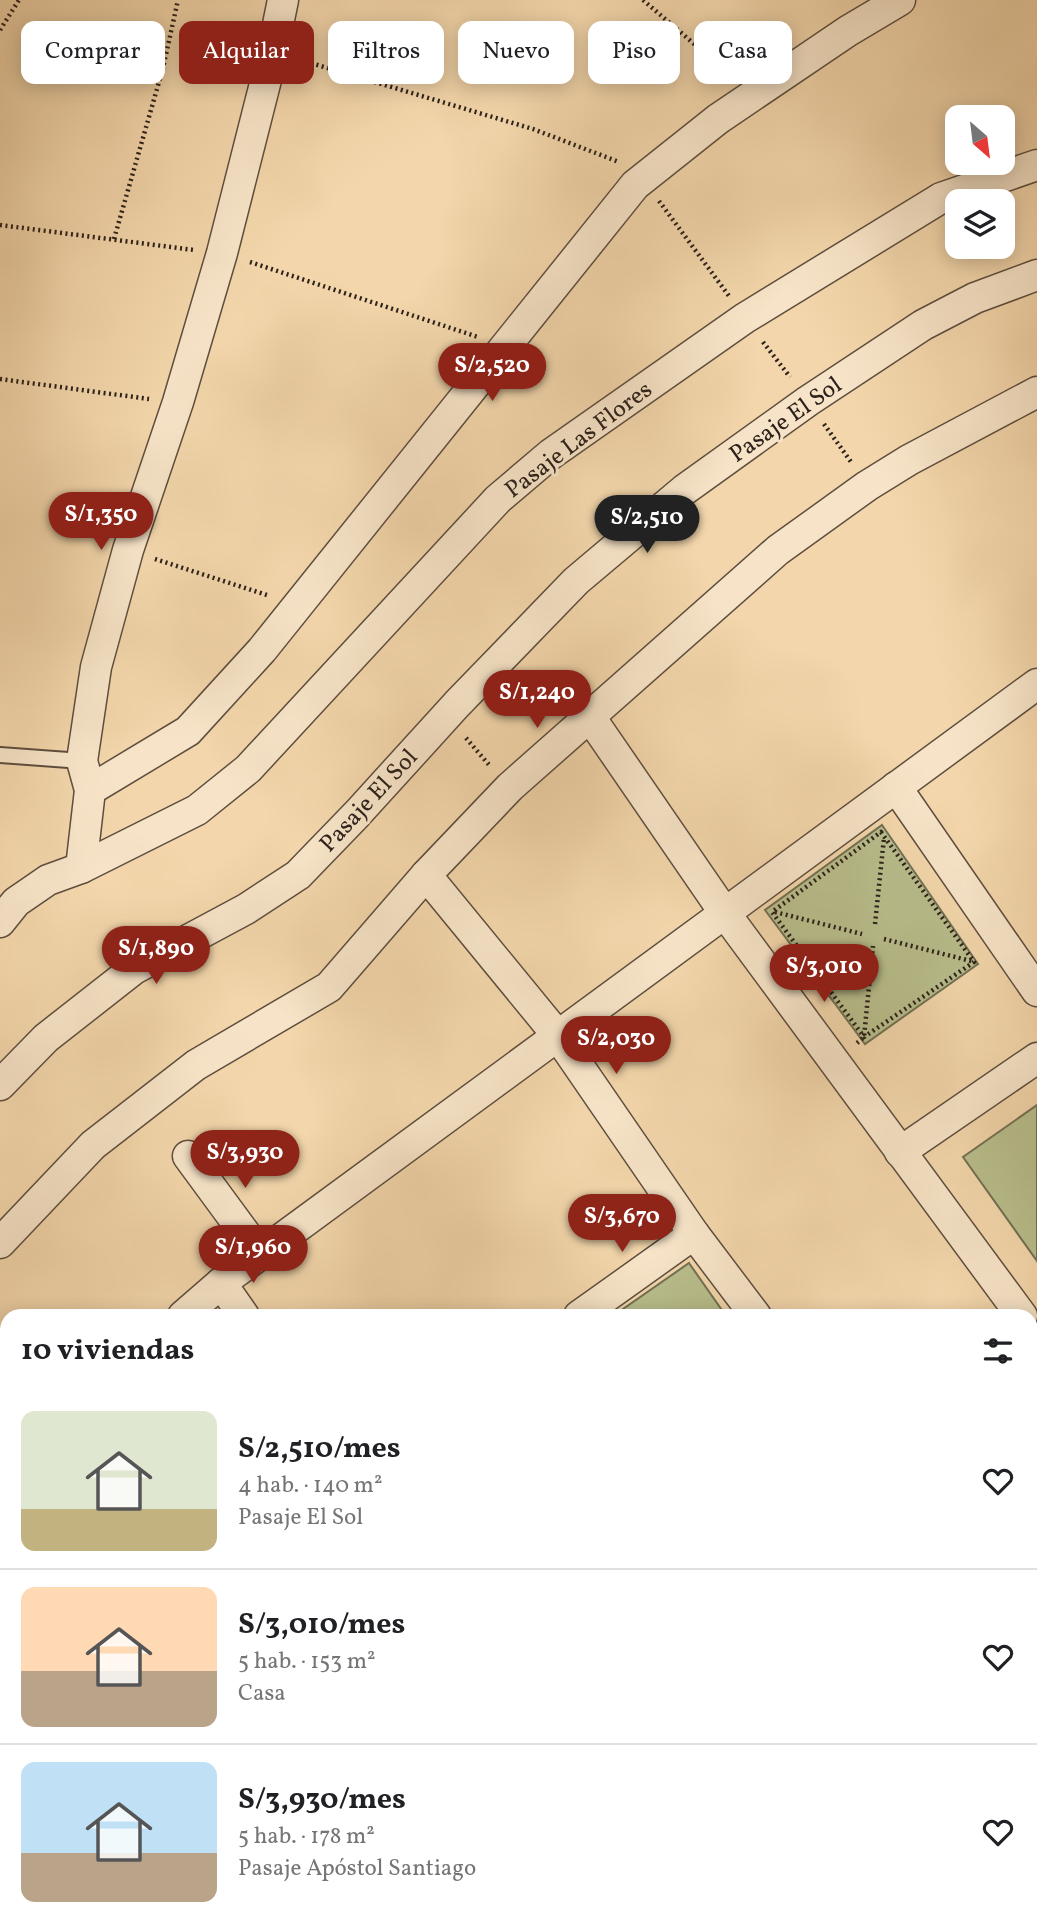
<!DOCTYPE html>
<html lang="es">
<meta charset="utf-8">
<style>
body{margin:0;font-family:Vollkorn,serif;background:#f6f6f6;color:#202124;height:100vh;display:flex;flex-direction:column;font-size:26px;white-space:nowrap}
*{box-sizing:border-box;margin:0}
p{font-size:23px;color:#757577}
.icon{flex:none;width:38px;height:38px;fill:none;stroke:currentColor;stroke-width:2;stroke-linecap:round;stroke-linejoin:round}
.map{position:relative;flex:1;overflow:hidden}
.details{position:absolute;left:0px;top:1309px;width:1038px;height:623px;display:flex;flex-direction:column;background:#fff;border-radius:21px 21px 0 0;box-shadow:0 4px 18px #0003}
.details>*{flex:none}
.top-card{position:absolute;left:21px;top:21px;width:996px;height:63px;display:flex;gap:14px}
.needle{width:46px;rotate:152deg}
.controls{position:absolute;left:945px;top:105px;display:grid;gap:14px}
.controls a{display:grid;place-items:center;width:70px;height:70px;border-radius:14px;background:#fff;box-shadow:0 4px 18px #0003;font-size:35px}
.price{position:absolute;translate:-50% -60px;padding:0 16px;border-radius:24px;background:#8f2418;color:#fff;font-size:23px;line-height:46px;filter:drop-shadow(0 2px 4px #0008)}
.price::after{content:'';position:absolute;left:50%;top:42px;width:21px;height:16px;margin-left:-10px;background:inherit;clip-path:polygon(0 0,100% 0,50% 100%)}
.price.current{background:#222;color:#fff}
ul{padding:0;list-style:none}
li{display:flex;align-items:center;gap:21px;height:175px;padding:0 21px}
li+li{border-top:2px solid #e0e0e0}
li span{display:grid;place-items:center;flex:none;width:196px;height:140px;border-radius:14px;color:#555}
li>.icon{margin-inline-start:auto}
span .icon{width:84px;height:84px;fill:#fffc;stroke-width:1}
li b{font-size:30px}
h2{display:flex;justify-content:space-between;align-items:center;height:84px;padding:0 21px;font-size:30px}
.pill{padding:0 24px;border-radius:14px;background:#fff;box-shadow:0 4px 18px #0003;font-size:24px;line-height:63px}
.pill.current{background:#8f2418;color:#fff}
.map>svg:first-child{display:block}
.green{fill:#b8be8c;stroke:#727054;stroke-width:2}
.building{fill:#e3a88a;stroke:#2c211b;stroke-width:2}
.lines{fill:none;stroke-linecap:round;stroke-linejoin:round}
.service-casing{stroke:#5e4e3f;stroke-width:18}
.minor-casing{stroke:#5e4e3f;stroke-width:33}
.tertiary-casing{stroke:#5e4e3f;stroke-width:40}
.path{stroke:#2c211b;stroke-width:4.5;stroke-dasharray:2 3.5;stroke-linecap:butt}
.service{stroke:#f7e4c8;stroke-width:14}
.minor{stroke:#f7e4c8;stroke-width:30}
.tertiary{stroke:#f7e4c8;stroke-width:37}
.labels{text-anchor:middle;stroke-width:6;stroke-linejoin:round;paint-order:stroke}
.street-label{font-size:24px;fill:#2c211b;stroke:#f7e4c8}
</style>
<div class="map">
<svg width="1037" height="1932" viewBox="0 0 1037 1932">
<rect width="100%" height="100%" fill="#f3d6ab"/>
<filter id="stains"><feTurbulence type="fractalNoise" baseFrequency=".00286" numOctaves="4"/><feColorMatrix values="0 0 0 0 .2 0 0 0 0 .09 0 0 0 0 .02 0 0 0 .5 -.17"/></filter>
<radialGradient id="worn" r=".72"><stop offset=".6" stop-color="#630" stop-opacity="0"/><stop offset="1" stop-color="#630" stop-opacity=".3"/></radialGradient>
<!-- green -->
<g class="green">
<polygon points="882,825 978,964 865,1044 765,910"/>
<polygon points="1037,1105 1037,1261 963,1157"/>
<polygon points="689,1263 726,1316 613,1316"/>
<polygon points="1037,1781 1037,1932 829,1932 839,1925 1031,1925 1031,1786"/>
</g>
<!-- building -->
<g class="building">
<polygon points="1037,1783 1037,1808 1031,1799 1031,1787"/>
<polygon points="1031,1899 1037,1901 1037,1932 959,1932 969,1925 1031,1925"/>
</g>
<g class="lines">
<defs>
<polyline id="service" points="0,755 82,761"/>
<g id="minor">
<polyline points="590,717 724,912 1022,1316"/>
<polyline points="896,787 1037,991"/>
<polyline points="90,790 188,731 262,650 635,185 718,119 848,31 900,0"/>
<polyline points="81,868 90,790 82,761 96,667 128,550 178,402 222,253 270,64 283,0"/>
<polyline points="426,875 558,1036 694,1234 756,1316"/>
<polyline points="0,922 16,902 48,880 81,868 197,810 248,769 498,499 551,454 745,318 941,198 1037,165"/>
<polyline points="0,1085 46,1038 134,969 246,909 298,875 357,814 457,704 576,581 684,490 808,401 923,325 975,298 1037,275"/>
<polyline points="900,1152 1037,1058"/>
<polyline points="188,1156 260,1254"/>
<polyline points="0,1243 93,1145 196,1065 329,987 426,875 510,787 778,550 867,486 909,460 1037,392"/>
<polyline points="221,1283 244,1316"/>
<polyline points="183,1316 221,1283 1037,684"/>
<polyline points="579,1316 694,1234"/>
<polyline points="1031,1352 1037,1348"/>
<polyline points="0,1461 7,1454"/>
<polyline points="0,1513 7,1523"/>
<polyline points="1031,1692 1037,1687"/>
<polyline points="300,1925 305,1932"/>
<polyline points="372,1925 377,1932"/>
<polyline points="216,1932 226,1925"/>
<polyline points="699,1932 708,1925"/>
</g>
<g id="tertiary">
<polyline points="1031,1766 1037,1761"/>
<polyline points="801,1932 810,1925"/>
</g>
</defs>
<!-- service casing -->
<use href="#service" class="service-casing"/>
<!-- minor casing -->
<use href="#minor" class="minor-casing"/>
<!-- tertiary casing -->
<use href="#tertiary" class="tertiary-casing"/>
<!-- path -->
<g class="path">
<polyline points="643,0 721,67 736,63 744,68"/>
<polyline points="0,30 19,0"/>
<polyline points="300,64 314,64 533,129 619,162"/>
<polyline points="659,201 729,296"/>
<polyline points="0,225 194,250"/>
<polyline points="114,239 163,68 178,0"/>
<polyline points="250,262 478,337"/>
<polyline points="763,342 790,377"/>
<polyline points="0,379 149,399"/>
<polyline points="824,424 851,462"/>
<polyline points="155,559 270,596"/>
<polyline points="466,738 490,766"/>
<polygon points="881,832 974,962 864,1037 772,912"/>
<polyline points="775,912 862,934"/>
<polyline points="875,924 884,838"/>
<polyline points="884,939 975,962"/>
<polyline points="857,1043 864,1037 873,946"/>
</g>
<!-- service -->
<use href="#service" class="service"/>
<!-- minor -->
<use href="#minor" class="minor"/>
<!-- tertiary -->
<use href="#tertiary" class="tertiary"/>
</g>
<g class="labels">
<!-- street labels -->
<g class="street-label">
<text transform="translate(785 419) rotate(-35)" y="8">Pasaje El Sol</text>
<text transform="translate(578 439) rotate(-37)" y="8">Pasaje Las Flores</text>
<text transform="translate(368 800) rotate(-47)" y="8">Pasaje El Sol</text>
</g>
</g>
<rect width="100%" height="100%" filter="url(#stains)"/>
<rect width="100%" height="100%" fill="url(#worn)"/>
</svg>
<div class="controls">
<a><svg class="needle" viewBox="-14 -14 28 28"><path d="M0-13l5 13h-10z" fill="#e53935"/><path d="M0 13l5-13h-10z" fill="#757577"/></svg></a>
<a><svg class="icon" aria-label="layers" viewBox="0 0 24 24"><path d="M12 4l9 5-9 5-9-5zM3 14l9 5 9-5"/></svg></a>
</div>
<b class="price" style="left:492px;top:403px">S/2,520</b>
<b class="price" style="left:101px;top:552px">S/1,350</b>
<b class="price current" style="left:647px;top:555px">S/2,510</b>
<b class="price" style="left:537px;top:730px">S/1,240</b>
<b class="price" style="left:156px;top:986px">S/1,890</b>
<b class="price" style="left:824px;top:1004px">S/3,010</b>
<b class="price" style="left:616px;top:1076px">S/2,030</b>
<b class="price" style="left:245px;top:1190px">S/3,930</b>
<b class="price" style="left:622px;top:1254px">S/3,670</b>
<b class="price" style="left:253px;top:1285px">S/1,960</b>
<div class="top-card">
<a class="pill">Comprar</a>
<a class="pill current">Alquilar</a>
<a class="pill">Filtros</a>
<a class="pill">Nuevo</a>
<a class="pill">Piso</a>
<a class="pill">Casa</a>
</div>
<section class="details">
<h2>10 viviendas<svg class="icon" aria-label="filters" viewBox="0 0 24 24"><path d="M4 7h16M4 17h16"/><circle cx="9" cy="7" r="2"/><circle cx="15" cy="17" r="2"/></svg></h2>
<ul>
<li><span style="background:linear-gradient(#dfe7d0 70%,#c2b280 0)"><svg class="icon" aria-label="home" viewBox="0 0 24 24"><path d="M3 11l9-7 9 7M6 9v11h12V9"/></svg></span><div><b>S/2,510/mes</b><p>4 hab. · 140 m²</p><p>Pasaje El Sol</p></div><svg class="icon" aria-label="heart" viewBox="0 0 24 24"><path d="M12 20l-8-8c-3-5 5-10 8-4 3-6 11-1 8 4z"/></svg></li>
<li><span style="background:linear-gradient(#ffd9b3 60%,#b9a48a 0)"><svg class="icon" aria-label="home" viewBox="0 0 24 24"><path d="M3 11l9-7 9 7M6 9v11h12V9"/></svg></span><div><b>S/3,010/mes</b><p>5 hab. · 153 m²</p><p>Casa</p></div><svg class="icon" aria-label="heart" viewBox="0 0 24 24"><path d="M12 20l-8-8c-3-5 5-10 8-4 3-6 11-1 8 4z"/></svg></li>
<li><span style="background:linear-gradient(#bfe0f5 65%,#b9a48a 0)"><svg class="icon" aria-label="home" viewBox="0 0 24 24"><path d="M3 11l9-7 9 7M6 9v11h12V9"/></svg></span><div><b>S/3,930/mes</b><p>5 hab. · 178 m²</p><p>Pasaje Apóstol Santiago</p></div><svg class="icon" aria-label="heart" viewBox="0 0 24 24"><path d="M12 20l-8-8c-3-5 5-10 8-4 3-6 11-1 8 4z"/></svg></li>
</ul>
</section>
</div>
